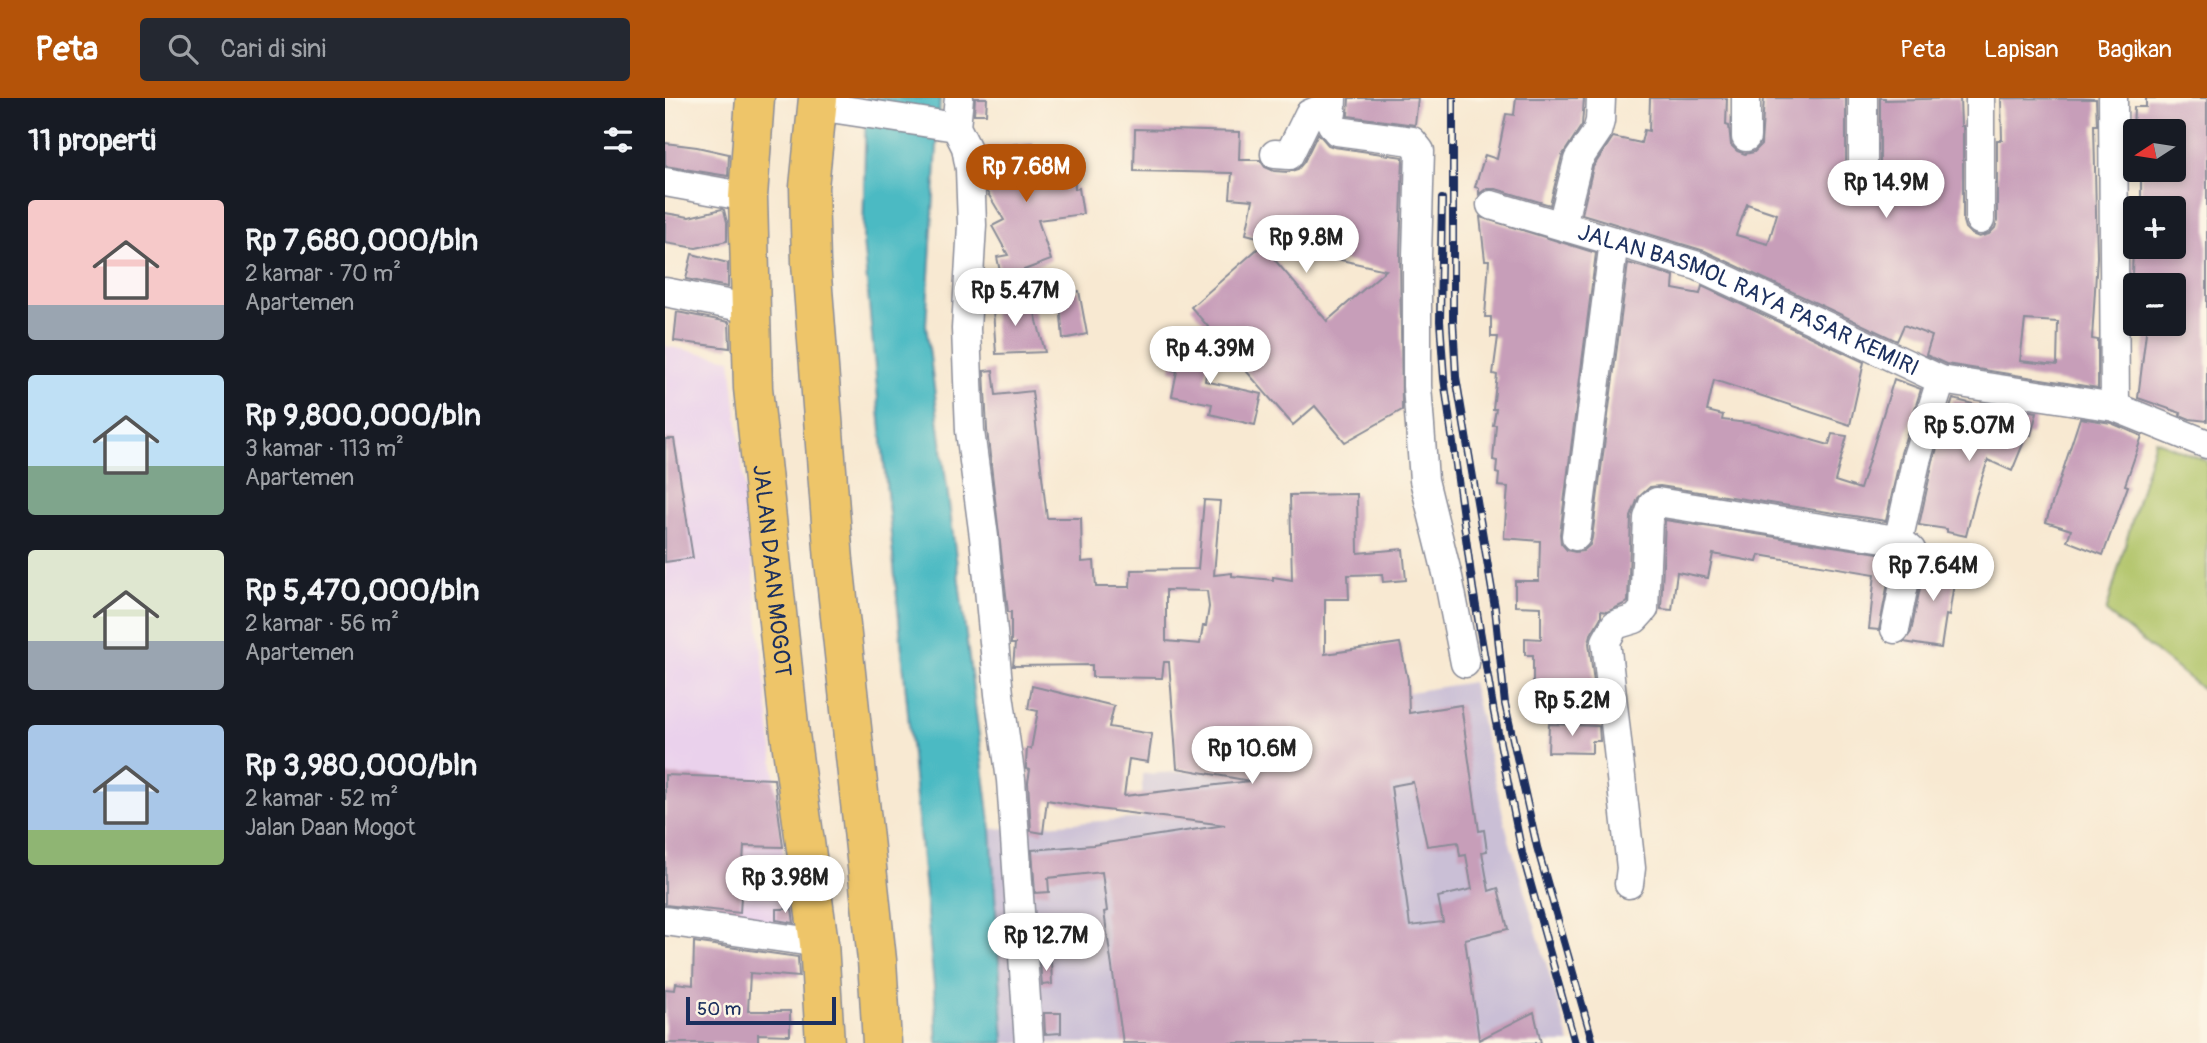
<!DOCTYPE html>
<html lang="id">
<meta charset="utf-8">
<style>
body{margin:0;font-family:Pangolin,sans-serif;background:#242831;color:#f1f3f6;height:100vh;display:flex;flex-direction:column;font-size:26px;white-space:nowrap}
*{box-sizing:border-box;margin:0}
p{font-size:23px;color:#9ea1a6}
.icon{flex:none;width:38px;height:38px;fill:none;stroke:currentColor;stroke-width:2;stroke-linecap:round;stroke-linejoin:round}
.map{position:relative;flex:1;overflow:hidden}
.panel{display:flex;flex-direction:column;background:#171b24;width:665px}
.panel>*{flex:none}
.needle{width:46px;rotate:258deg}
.tools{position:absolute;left:1458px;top:21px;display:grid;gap:14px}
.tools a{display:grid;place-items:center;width:63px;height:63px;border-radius:7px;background:#171b24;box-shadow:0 4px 10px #0003;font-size:35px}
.scale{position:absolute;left:21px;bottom:18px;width:150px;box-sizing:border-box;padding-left:7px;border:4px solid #1b2f5e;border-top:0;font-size:19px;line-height:24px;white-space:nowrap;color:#1b2f5e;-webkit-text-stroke:5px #fcf5e5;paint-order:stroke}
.price{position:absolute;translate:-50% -60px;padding:0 16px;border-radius:24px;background:#fff;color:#222;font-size:23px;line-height:46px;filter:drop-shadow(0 2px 4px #0008)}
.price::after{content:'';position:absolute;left:50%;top:42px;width:21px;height:16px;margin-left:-10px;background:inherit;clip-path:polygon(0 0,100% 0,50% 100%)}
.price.on{background:#b45309;color:#fff}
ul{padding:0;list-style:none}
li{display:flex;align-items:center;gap:21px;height:175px;padding:0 28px}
li span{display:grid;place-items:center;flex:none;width:196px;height:140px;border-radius:7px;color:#555}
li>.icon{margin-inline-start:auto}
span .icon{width:84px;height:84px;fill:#fffc;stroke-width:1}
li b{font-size:30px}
h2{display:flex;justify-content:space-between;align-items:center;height:84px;padding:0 28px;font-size:30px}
header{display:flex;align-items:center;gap:42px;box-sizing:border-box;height:98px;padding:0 35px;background:#b45309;color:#fff}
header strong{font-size:33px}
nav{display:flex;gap:38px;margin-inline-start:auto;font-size:24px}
.search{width:490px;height:63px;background:#242831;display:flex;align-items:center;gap:18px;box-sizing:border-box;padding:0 24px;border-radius:7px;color:#9ea1a6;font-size:26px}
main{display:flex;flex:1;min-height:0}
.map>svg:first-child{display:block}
.built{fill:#ead1ec}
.industrial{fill:#cabfd6}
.green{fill:#afc366;stroke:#657962;stroke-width:2}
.water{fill:#4cbac3;stroke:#347490;stroke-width:2}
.building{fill:#c79eb9;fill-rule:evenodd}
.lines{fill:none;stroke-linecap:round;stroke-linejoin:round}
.minor-casing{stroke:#8a8c98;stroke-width:31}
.highway-casing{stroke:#8a8c98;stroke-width:41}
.minor{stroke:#fff;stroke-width:28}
.highway{stroke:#eec569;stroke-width:38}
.rail-casing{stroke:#1b2f5e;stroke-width:8}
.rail{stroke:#fcf5e5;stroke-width:5;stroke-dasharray:16;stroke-linecap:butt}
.labels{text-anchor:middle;stroke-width:7;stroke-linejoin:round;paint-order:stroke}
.street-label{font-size:23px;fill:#1b2f5e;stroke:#fcf5e5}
</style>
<header>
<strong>Peta</strong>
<div class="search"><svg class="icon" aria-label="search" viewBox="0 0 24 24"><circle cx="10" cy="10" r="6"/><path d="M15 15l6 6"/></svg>Cari di sini</div>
<nav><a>Peta</a><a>Lapisan</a><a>Bagikan</a></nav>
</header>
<main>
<section class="panel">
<h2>11 properti<svg class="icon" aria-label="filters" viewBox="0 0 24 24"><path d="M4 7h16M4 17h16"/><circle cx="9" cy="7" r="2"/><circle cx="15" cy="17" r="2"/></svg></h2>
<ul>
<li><span style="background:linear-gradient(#f6c9c9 75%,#9aa5b1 0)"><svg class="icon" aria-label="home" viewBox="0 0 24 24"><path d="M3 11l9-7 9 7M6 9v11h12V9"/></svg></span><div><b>Rp 7,680,000/bln</b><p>2 kamar · 70 m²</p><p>Apartemen</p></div></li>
<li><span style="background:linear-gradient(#bfe0f5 65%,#7fa58c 0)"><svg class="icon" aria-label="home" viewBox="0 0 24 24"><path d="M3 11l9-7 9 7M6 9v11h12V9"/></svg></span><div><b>Rp 9,800,000/bln</b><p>3 kamar · 113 m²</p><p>Apartemen</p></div></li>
<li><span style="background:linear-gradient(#dfe7d0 65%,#9aa5b1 0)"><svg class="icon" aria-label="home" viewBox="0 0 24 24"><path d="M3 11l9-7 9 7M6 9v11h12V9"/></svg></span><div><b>Rp 5,470,000/bln</b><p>2 kamar · 56 m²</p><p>Apartemen</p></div></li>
<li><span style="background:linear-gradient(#a9c7e8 75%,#8fb573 0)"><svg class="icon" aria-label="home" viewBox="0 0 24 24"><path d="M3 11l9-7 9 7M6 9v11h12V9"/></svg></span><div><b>Rp 3,980,000/bln</b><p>2 kamar · 52 m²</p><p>Jalan Daan Mogot</p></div></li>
</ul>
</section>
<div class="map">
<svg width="1542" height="945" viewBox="0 0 1542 945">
<rect width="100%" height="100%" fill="#fcf5e5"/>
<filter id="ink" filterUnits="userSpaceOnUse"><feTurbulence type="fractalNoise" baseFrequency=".0143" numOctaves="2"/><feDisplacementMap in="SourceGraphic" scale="14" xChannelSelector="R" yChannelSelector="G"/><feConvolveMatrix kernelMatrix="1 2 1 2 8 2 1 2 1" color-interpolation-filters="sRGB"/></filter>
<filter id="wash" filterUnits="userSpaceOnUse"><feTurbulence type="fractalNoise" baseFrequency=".00686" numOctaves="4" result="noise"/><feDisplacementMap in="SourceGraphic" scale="28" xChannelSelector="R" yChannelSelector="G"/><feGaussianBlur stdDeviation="1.57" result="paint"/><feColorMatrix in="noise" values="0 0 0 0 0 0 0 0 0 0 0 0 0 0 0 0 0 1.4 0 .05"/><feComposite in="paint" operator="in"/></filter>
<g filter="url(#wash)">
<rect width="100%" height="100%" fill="#f8e9d2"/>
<!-- built -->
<polygon class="built" points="0,248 66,261 126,830 0,813"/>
<!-- industrial -->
<polygon class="industrial" points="807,584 843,738 905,945 339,945 326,731 478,720 477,676 592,670 596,618"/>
<!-- green -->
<polygon class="green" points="1490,342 1542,363 1542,595 1441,514"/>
<!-- water -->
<polygon class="water" points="201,0 275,0 261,227 326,731 339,945 272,945 270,899 198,143"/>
<g id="blocks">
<!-- building -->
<g class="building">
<polygon points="310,0 322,0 321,16 309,16"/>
<polygon points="684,0 753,0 750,27 683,18"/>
<polygon points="851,0 919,0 917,27 897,58 885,107 831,91 821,91 814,96 814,90 810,89 820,57 832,61 841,16 849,17"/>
<path d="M 985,0 L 1062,0 L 1061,27 L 1064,28 L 1066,47 L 1072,53 L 1080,56 L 1089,54 L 1096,47 L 1099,0 L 1181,0 L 1181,86 L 1183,93 L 1189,99 L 1197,102 L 1207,99 L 1213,93 L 1215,86 L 1215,0 L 1220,0 L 1220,2 L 1295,0 L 1296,28 L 1298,28 L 1298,123 L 1300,130 L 1306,136 L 1314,139 L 1324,136 L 1330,130 L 1332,123 L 1332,42 L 1337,42 L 1336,0 L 1431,1 L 1432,27 L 1429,27 L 1432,159 L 1427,241 L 1433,242 L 1433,290 L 1281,266 L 1261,257 L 1267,238 L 1239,227 L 1232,243 L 1040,153 L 917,116 L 928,69 L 948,39 L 976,45 L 979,32 L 984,33 ZM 1082,106 L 1112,116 L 1103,146 L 1071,137 ZM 1360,222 L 1393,224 L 1392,267 L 1355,263 Z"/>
<polygon points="1481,0 1542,0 1542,323 1525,321 1515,317 1516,315 1473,300 1482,226 1508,226 1508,178 1467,177 1468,149 1508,150 1508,110 1476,110 1476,72 1508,72 1508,33 1468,33 1469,9 1481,9"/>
<polygon points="470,31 575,34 574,62 595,62 600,69 609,73 623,74 633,71 639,64 653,35 663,47 669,49 738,59 735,157 737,312 680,344 650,308 628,327 526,209 597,147 662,223 721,172 600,145 604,142 581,136 588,102 565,100 567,75 469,73"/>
<polygon points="0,45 32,49 64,56 63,78 0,68"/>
<polygon points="368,45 372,73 409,72 410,91 414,90 418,116 373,122 386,162 359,172 360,177 337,183 332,159 343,157 327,128 339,122 322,94 318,49"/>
<polygon points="57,111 59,112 62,124 62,143 31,150 0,145 0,115 24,119"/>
<polygon points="815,119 931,155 895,436 896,445 902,452 910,454 918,453 925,447 927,440 963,165 1009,178 1008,191 1035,196 1037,188 1199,264 1185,327 1049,282 1042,313 1058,317 1057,322 1090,326 1164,347 1167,336 1182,338 1170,383 1195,391 1229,281 1256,291 1236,355 1221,423 995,388 985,389 973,400 966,419 963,504 942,514 936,513 936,519 926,536 924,545 930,592 868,591 868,557 860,557 860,540 876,541 876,509 850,508 850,483 874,483 875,443 839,440 843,389 833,388 834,376 831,375 832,363 828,362 831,327 828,327 831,311 828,311 832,277 828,276 833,239 826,239 826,219 820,219 824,162 820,162"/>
<polygon points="27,156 63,165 63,189 21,181"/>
<polygon points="414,193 422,236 398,241 394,195"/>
<polygon points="327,196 345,198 343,213 368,207 380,254 331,256"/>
<polygon points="12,214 64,224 65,250 9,243"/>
<polygon points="511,242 545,248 540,283 597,296 590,327 545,316 547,306 507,298 512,273 506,272"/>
<path d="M 328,272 L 331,297 L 367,293 L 382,420 L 416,420 L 417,464 L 429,463 L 431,489 L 465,489 L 466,472 L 533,471 L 539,402 L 555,403 L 549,477 L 567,475 L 567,478 L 608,482 L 608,479 L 627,482 L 625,397 L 692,396 L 693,455 L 738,451 L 741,482 L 718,484 L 717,476 L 683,477 L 684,501 L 660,501 L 660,556 L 735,545 L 743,582 L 744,615 L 796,607 L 814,733 L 819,732 L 822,753 L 817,754 L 824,793 L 833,790 L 843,831 L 800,841 L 814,942 L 869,914 L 876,945 L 458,945 L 439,814 L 442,813 L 437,774 L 383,780 L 384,794 L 370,795 L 367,752 L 428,747 L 560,727 L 433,711 L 382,702 L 378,735 L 366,733 L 363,684 L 365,672 L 361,671 L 361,666 L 362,650 L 366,651 L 373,613 L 363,611 L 367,588 L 449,608 L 444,629 L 487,636 L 483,664 L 464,661 L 459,698 L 585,683 L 512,670 L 504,564 L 499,564 L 497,580 L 427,579 L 427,567 L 348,568 L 350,546 L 346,546 L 346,514 L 343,514 L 322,332 L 319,273 ZM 501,492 L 542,493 L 544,509 L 541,528 L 538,528 L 535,546 L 501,543 ZM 748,684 L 762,748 L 793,744 L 795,758 L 801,757 L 807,791 L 773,799 L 778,824 L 745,828 L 726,688 Z"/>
<polygon points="1288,301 1312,307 1309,319 1341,329 1346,310 1372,314 1366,337 1362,336 1347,373 1323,362 1311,398 1301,438 1282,434 1282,431 1254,427 1268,363"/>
<polygon points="1415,320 1446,325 1477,338 1460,387 1463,388 1438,457 1402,443 1406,432 1381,424"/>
<polygon points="0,341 9,341 28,460 0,464"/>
<polygon points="1000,422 1226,457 1228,458 1214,532 1204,531 1210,476 1094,457 1092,464 1048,456 1043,480 1012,474 1007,512 996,511"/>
<polygon points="1261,460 1292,465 1284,518 1281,517 1276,550 1239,544 1246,534"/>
<polygon points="884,626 934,628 935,643 927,643 927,655 883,654"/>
<polygon points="0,677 109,681 118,749 79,748 75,815 0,807"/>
<polygon points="111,811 127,811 129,825 111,822"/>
<polygon points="29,844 133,859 134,879 85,875 83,913 125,913 125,937 93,936 93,945 0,945 0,891 10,892 11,885 28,887"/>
<polygon points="386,863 387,886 377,887 375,864"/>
<polygon points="379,915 396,915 396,935 380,936"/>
</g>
</g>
</g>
<g filter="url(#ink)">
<use href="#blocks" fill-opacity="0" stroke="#8a8c98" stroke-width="2"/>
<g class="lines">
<defs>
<g id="minor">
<polyline points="294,0 291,29 301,49 305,71 307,127 301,231 305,333 319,439 334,596 346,682 364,945"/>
<polyline points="667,0 666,25 672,33 747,43 755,53 752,157 752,288 759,382 783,479 800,565"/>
<polyline points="1081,0 1081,39"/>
<polyline points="1198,0 1198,85"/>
<polyline points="1315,0 1315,122"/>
<polyline points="1448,0 1450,309"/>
<polyline points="152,8 291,29"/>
<polyline points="610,56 624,57 644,16 651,13 667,14"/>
<polyline points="0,84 83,99"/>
<path id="s1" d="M 826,107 L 1033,168 L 1276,282 L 1450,309 L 1542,346"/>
<polyline points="897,127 913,62 932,34 935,23 936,0"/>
<polyline points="0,194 87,211"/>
<polyline points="911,438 949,143"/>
<polyline points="1230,531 1246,452 1231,439"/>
<polyline points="964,786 966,770 941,543 950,527 970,521 979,511 983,420 988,406 992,404 1225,441 1235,435 1252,359 1276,282"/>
<polyline points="0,823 154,845"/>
</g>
<g id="highway">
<path id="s2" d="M 90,0 L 83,99 L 88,290 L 125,636 L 154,845 L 160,945"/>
<polyline points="153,0 144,89 146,165 169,463 212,862 217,945"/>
</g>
</defs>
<!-- minor casing -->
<use href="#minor" class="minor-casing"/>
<!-- highway casing -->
<use href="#highway" class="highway-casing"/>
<!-- minor -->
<use href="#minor" class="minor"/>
<!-- highway -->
<use href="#highway" class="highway"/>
<defs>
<g id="rail">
<polyline points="788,0 788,223 791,279 830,510 840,606 872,749 928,945"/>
<polyline points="777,101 775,223 779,280 808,491 829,615 857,755 910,945"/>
</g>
</defs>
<!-- rail casing -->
<use href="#rail" class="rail-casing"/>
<!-- rail -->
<use href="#rail" class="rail"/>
</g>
</g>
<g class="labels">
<!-- street labels -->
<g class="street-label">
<text dy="8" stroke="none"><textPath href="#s1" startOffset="275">JALAN BASMOL RAYA PASAR KEMIRI</textPath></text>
<text dy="8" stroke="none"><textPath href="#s2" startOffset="474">JALAN DAAN MOGOT</textPath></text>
</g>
</g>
</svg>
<div class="tools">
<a><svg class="needle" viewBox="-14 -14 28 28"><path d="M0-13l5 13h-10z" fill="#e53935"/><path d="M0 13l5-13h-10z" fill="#9ea1a6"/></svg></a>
<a>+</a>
<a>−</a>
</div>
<div class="scale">50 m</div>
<b class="price on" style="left:361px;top:106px">Rp 7.68M</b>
<b class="price" style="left:1221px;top:122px">Rp 14.9M</b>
<b class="price" style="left:641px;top:177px">Rp 9.8M</b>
<b class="price" style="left:350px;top:230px">Rp 5.47M</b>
<b class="price" style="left:545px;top:288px">Rp 4.39M</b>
<b class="price" style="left:1304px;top:365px">Rp 5.07M</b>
<b class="price" style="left:1268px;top:505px">Rp 7.64M</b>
<b class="price" style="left:907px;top:640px">Rp 5.2M</b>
<b class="price" style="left:587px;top:688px">Rp 10.6M</b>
<b class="price" style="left:120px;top:817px">Rp 3.98M</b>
<b class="price" style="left:381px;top:875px">Rp 12.7M</b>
</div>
</main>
